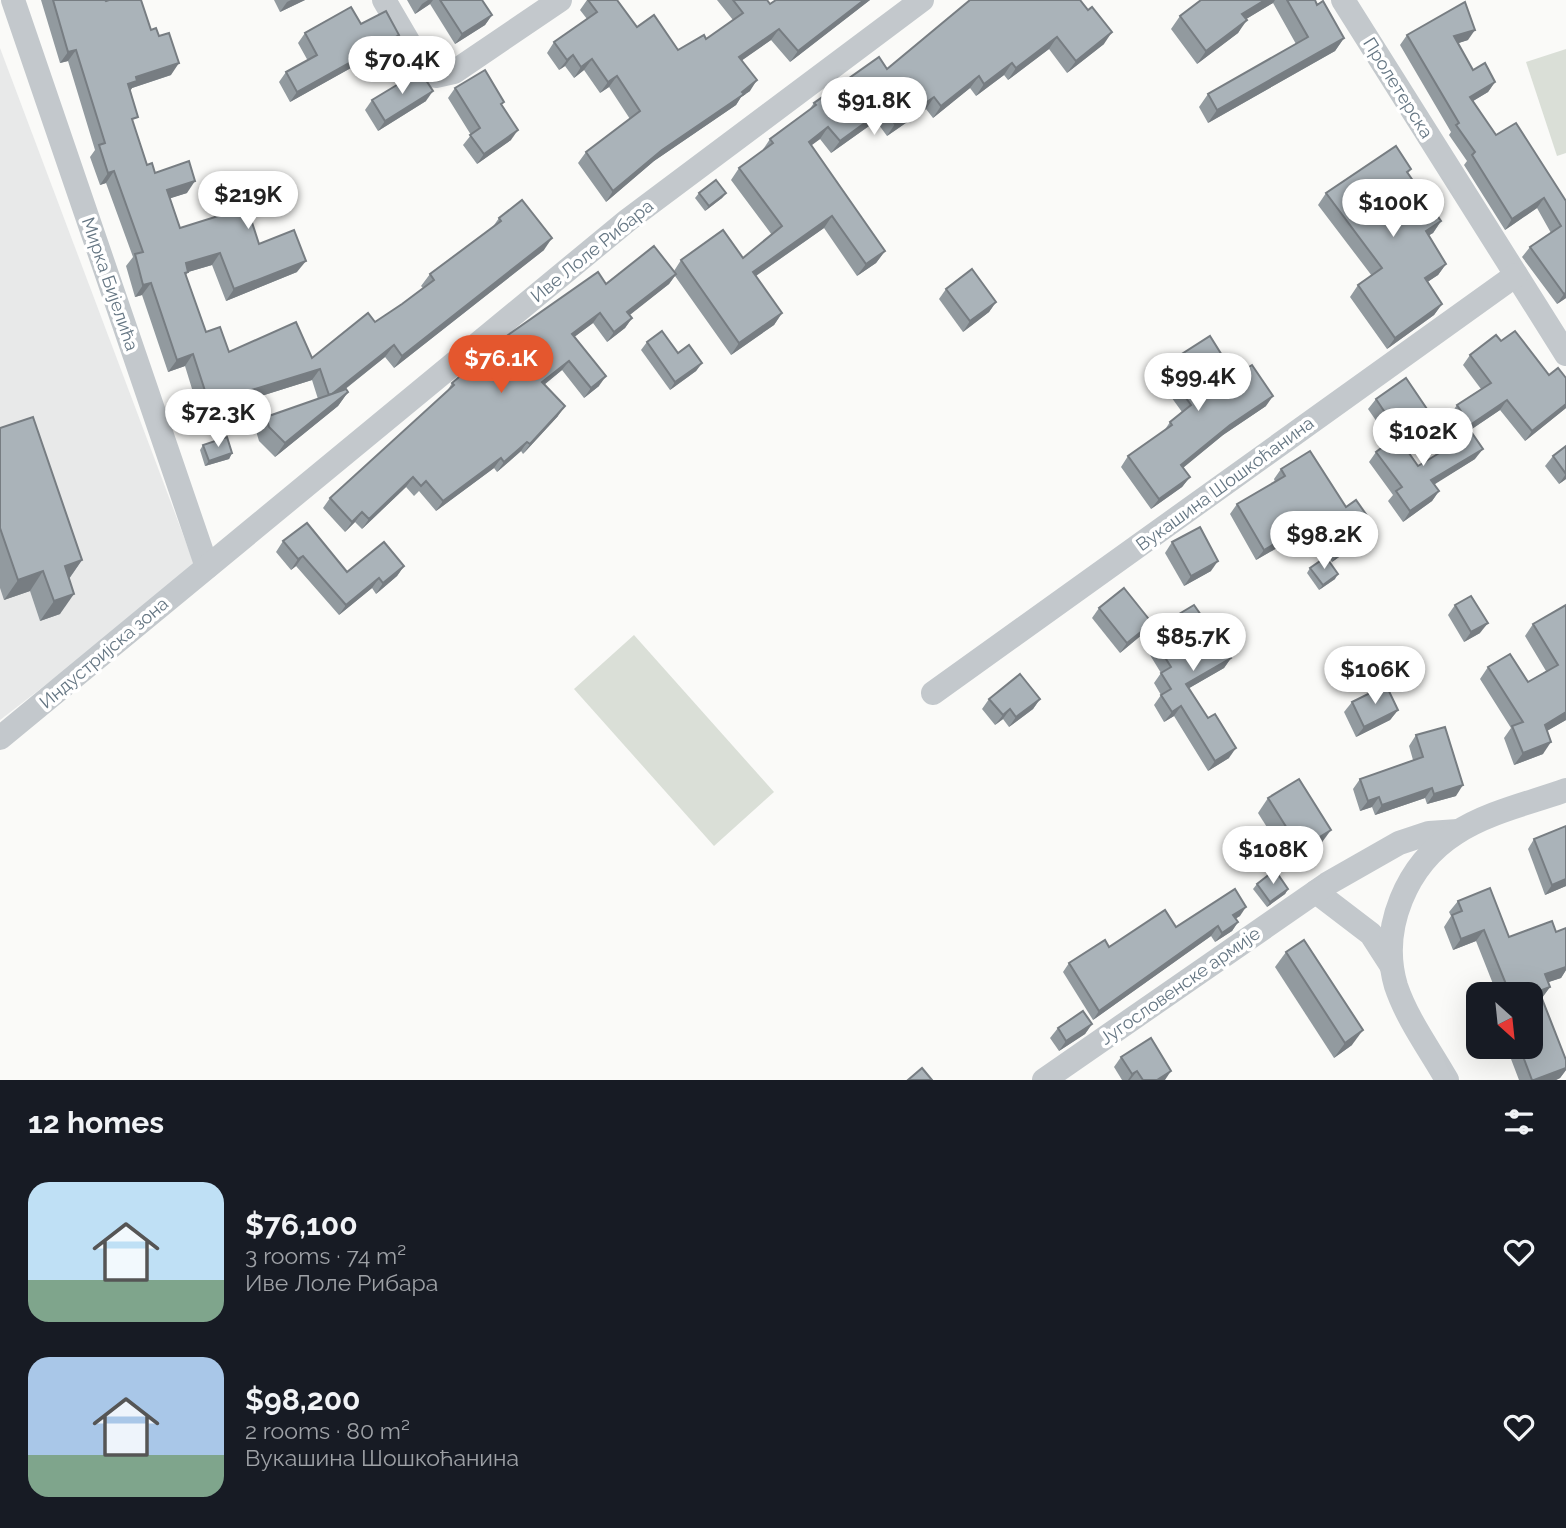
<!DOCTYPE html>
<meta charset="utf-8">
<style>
body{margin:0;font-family:Raleway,sans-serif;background:#242831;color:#f1f3f6;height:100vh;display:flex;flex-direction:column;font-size:26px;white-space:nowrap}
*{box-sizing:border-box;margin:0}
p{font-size:23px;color:#9ea1a6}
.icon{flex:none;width:38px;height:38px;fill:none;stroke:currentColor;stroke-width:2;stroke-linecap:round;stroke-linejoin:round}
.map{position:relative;height:1080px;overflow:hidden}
.panel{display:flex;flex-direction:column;background:#171b24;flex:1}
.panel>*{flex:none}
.needle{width:46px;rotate:153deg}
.tools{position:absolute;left:1466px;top:982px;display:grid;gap:14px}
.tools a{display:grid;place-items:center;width:77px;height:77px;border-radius:14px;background:#171b24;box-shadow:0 7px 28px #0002;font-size:35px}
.price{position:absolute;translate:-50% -60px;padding:0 16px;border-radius:24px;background:#fff;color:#222;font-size:23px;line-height:46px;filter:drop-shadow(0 2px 4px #0008)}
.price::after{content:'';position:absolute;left:50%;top:42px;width:21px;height:16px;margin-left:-10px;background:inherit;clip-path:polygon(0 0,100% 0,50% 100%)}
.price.selected{background:#e4572e;color:#fff}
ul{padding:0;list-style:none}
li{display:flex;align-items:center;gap:21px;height:175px;padding:0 28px}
li span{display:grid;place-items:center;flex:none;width:196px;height:140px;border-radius:21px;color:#555}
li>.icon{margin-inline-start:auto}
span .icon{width:84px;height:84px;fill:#fffc;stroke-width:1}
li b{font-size:30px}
h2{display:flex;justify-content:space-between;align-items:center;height:84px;padding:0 28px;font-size:30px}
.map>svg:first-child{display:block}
.built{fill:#e8e9e9}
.green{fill:#dadfd7}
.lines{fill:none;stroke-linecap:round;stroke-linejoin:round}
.street{stroke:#c3c8cc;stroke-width:24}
.wall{fill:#929a9f}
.shaded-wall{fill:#777d82}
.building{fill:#aab3b9;stroke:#777d82;stroke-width:2}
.labels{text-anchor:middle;stroke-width:7;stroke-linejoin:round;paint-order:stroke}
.street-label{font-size:18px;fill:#657683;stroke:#fff}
</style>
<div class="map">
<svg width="1566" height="1080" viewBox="0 0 1566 1080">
<rect width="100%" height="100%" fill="#fafaf8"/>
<!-- built -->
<polygon class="built" points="0,48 196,569 0,720"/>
<!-- green -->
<g class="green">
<polygon points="1566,49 1566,153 1557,156 1526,62"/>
<polygon points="634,635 774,792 714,846 574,689"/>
</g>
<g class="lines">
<!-- street -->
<g class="street">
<polyline points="13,0 207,567"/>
<polyline points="384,0 422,65 436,76 454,72 560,0"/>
<polyline points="1343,0 1566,354"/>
<polyline points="933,693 1516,275"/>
<polyline points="0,738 628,220 922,0"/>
<polyline points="1316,892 1371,934 1391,965"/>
<polyline points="1044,1080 1327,884 1399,843 1429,833 1458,831"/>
<path d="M 1447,1080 C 1430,1050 1407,1019 1396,986 C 1379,928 1407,864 1456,833 C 1488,812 1530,803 1566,790"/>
</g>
</g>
<!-- wall -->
<g class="wall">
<polygon points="41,0 105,0 151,30 171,75 132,88 130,91 133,124 147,165 155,173 187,193 170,198 180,228 259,244 297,272 226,301 212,265 188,272 186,275 206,332 229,352 312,358 375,322 402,304 423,288 421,286 430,274 492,228 499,218 544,250 394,368 385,357 343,391 348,392 338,406 275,457 259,441 256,431 266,417 318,399 312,380 200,415 185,366 168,372 142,295 135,297 126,266 133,257 106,183 100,185 90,157 95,150 68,61 60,63"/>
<polygon points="274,0 305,0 280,12"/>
<polygon points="407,0 482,0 492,15 485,25 455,44 430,4 415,14"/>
<polygon points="587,0 617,0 637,27 678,50 706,39 733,20 717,0 767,0 770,4 776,0 870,0 790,62 771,40 742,60 750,91 741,97 736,105 654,161 606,202 578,163 586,152 630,119 609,87 600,93 584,70 574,78 565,66 559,70 547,53 554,42 587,19 580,10"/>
<polygon points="970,0 1104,44 1067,73 1049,49 1008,80 1004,75 976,96 970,88 933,118 926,109 887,136 876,121 831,153 820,139 811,145 885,251 876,263 857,276 824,228 756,276 782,313 774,325 731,355 675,276 669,284 629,315 632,318 625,328 607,342 593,323 574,337 599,386 584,398 562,370 544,385 558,416 523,454 521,451 497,472 494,468 436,511 419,491 414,496 406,487 362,529 355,522 345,532 323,508 330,498 446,393 452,383 606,284 674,271 681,260 743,258 772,235 731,180 739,168 762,151 770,139 809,110 814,103 887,69"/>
<polygon points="1201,0 1315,0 1344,38 1335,51 1208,123 1199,107 1208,94 1296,44 1273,3 1246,19 1238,33 1197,64 1171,29 1180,16"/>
<polygon points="361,24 392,45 290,102 279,82 286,72 308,61 298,43 305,33"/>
<polygon points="1407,35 1468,40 1458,43 1473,70 1495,82 1488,92 1473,101 1496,135 1566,201 1566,298 1557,304 1522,257 1530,247 1551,233 1537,208 1505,230 1464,165 1467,161 1449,135 1451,132 1400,45"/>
<polygon points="455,88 502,106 511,140 477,164 463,145 471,135 448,98"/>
<polygon points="372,100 426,101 378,131 365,110"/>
<polygon points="1411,169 1408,173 1441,221 1433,233 1429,235 1446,264 1438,275 1427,282 1442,304 1434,315 1387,349 1350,297 1358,285 1372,276 1318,205 1326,193"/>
<polygon points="699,193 726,193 722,198 705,211 695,198"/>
<polygon points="946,289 996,302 989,312 963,332 939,299"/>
<polygon points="1501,341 1549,375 1566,378 1566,408 1525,441 1500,410 1463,435 1450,415 1457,405 1481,389 1463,365 1470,355"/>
<polygon points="647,342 678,353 702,363 696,371 670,390 641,350"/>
<polygon points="1163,366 1235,376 1266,406 1223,435 1183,468 1190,477 1182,487 1151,509 1121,467 1128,456 1164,431 1170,422 1182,412 1156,376"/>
<polygon points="1376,399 1421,422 1398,438 1418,466 1475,459 1434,484 1439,491 1432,501 1403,522 1388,501 1393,495 1369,462 1376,452 1390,441 1368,409"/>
<polygon points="0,428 82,560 69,579 60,614 40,621 30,591 4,600 0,588"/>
<polygon points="203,445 232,453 229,459 205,466 200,450"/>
<polygon points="1566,446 1566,479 1559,484 1545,466 1553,456"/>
<polygon points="1281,469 1346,507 1361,527 1355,531 1360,537 1353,547 1332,562 1310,529 1256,560 1230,514 1237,504 1275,482 1274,479"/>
<polygon points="283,541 347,572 404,566 397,576 376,594 372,588 339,615 296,566 291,570 276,552"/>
<polygon points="1172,542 1211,571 1184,586 1165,553"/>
<polygon points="1310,568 1335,579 1319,590 1307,573"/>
<polygon points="1455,605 1480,633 1464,642 1448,615"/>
<polygon points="1566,605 1566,720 1547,731 1543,754 1514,765 1504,738 1511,728 1480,679 1488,667 1528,682 1546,671 1525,636 1533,624"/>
<polygon points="1099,608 1152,623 1144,633 1120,653 1092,618"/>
<polygon points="1149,632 1231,658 1224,668 1189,688 1208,718 1229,758 1208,771 1174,716 1164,722 1154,705 1161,695 1154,683 1161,673 1142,642"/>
<polygon points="989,699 1040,699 1033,709 1009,727 1003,719 995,725 982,709"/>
<polygon points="1352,702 1398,710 1390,720 1356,737 1344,712"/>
<polygon points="1416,735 1456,796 1427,804 1425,798 1375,815 1372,807 1360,811 1353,789 1360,779 1413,760 1409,746"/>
<polygon points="1268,798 1320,845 1290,864 1258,813"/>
<polygon points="1534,839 1566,886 1545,895 1528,849"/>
<polygon points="1257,884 1288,889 1285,894 1267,907 1253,889"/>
<polygon points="1458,901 1509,937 1556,932 1566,970 1561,978 1548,982 1550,987 1542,998 1566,1068 1566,1070 1560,1078 1556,1080 1519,1080 1506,1046 1531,1046 1531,994 1497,994 1476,941 1453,950 1444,927 1451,916 1449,912"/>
<polygon points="1240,916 1236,918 1238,922 1232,931 1215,942 1211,936 1093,1020 1063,972 1069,963 1109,947 1176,927"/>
<polygon points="1286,952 1352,1045 1334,1058 1275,967"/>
<polygon points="1092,1024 1085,1034 1059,1051 1050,1038 1058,1028"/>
<polygon points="1121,1057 1165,1080 1122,1080 1114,1067"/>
</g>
<!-- shaded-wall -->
<g class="shaded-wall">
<polygon points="291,0 305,0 280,12 287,2"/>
<polygon points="428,0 433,0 430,4 415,14 422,4"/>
<polygon points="864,0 870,0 790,62 798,51"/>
<polygon points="1265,0 1275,0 1273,3 1233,27 1242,14"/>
<polygon points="492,15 485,25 455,44 462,34"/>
<polygon points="1247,20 1238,33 1197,64 1206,51"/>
<polygon points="779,29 771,40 731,68 739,57"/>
<polygon points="1475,30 1468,40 1447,47 1454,36"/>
<polygon points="1112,32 1104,44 1067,73 1076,61"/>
<polygon points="399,35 392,45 290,102 297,92"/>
<polygon points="1057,37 1049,49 1008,80 1016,68"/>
<polygon points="1344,38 1335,51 1208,123 1217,110"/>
<polygon points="76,50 68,61 60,63 68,52"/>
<polygon points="573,55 565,66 559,70 567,60"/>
<polygon points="592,59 584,70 574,78 581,67"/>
<polygon points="179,63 171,75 132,88 129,93 128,84 136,77"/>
<polygon points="1012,63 1004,75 976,96 984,84"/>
<polygon points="617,76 609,87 600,93 608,82"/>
<polygon points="979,76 970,88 933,118 941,106"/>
<polygon points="757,80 750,91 741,97 736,105 654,161 606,202 613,191 662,150 742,92"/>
<polygon points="1495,82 1488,92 1463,107 1470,97"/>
<polygon points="433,91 426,101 378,131 385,121"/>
<polygon points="934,97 926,109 887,136 895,124"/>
<polygon points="884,109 876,121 831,153 840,141"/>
<polygon points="828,127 820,139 800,154 809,142"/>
<polygon points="518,130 511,140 477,164 484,154"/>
<polygon points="114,171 106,183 100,185 108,173"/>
<polygon points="195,181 187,193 159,202 167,190"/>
<polygon points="726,193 722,198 705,211 709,206"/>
<polygon points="1544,198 1537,208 1505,230 1512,219"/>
<polygon points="832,216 824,228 744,284 753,272"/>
<polygon points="1441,221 1433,233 1418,242 1426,231"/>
<polygon points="552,238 544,250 394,368 402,356"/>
<polygon points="885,251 876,263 857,276 866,264"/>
<polygon points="220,253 212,265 178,275 186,263"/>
<polygon points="306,261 297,272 226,301 234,289"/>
<polygon points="1446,264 1438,275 1417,289 1425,278"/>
<polygon points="676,274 669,284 621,322 627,312"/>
<polygon points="151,283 142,295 135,297 143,285"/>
<polygon points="1566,293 1566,298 1557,304 1564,294"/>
<polygon points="996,302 989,312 963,332 970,321"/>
<polygon points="1442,304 1434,315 1387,349 1395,338"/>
<polygon points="600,313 593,323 565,344 572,334"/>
<polygon points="782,313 774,325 731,355 739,343"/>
<polygon points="632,318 625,328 607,342 614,332"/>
<polygon points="394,345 385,357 321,408 329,397"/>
<polygon points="193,354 185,366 168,372 177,360"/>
<polygon points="569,361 562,370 535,392 542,382"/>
<polygon points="702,363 696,371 670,390 675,382"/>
<polygon points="320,369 312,380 200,415 209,403"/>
<polygon points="606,376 599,386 584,398 591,388"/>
<polygon points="348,392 338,406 275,457 285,443"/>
<polygon points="1273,396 1266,406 1223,435 1174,475 1181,465 1230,425"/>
<polygon points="1507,400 1500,410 1463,435 1470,425"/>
<polygon points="1566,404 1566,408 1525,441 1532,431"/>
<polygon points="565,406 558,416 523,454 530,444"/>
<polygon points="1429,412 1421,422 1391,442 1398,432"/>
<polygon points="527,442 521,451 497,472 504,462"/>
<polygon points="1483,449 1475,459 1424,491 1431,480"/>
<polygon points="232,453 229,459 205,466 209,461"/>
<polygon points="501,458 494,468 436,511 443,501"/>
<polygon points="1566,474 1566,479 1559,484"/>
<polygon points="413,477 406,487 362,529 369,519"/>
<polygon points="1190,477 1182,487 1151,509 1159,499"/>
<polygon points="1439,491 1432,501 1403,522 1410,511"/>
<polygon points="362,512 355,522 345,532 352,522"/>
<polygon points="1368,517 1361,527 1346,538 1353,528"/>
<polygon points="1317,519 1310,529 1256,560 1264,550"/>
<polygon points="1360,537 1353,547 1332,562 1340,551"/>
<polygon points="303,556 296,566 291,570 298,559"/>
<polygon points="82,560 68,580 65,566"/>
<polygon points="1218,561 1211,571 1184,586 1191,576"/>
<polygon points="404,566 397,576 376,594 383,583"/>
<polygon points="43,571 30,591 4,600 18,580"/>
<polygon points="1338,574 1335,579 1319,590 1323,585"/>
<polygon points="379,578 372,588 339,615 346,605"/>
<polygon points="74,594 60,614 40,621 54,601"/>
<polygon points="1152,623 1144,633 1120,653 1127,643"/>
<polygon points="1488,623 1480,633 1464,642 1471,632"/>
<polygon points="1231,658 1224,668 1179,694 1186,684"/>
<polygon points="1040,699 1033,709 1009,727 1016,717"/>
<polygon points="1181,706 1174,716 1164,722 1172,712"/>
<polygon points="1010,709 1003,719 995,725 1003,715"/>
<polygon points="1398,710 1390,720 1356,737 1364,727"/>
<polygon points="1566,712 1566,720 1536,737 1545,725"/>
<polygon points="1551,742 1543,754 1514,765 1523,753"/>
<polygon points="1236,748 1229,758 1208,771 1215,761"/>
<polygon points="1463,785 1456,796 1427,804 1434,794"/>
<polygon points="1432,788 1425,798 1375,815 1382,805"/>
<polygon points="1379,797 1372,807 1360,811 1368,801"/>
<polygon points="1331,830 1320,845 1290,864 1300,849"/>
<polygon points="1566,879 1566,886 1545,895 1552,885"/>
<polygon points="1288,889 1285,894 1267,907 1270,902"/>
<polygon points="1246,907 1240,916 1227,924 1233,915"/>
<polygon points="1238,922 1232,931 1215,942 1222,933"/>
<polygon points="1218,926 1211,936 1093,1020 1099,1011"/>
<polygon points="1484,930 1476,941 1453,950 1461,939"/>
<polygon points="1566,963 1566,970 1561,978 1537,986 1545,974"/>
<polygon points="1550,987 1541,999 1539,991"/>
<polygon points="1092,1024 1085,1034 1059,1051 1066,1041"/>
<polygon points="1363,1030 1352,1045 1334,1058 1345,1043"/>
<polygon points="1566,1068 1566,1070 1560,1078 1556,1080 1534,1080"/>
<polygon points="1137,1071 1130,1080 1128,1080 1132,1074"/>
<polygon points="1171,1071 1165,1080 1157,1080"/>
</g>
<!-- building -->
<g class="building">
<polygon points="53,0 105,0 106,1 109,0 141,0 151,30 156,28 159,36 169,33 179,63 136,77 137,81 128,84 138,117 132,119 147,165 152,163 155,173 189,161 195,181 167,190 180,228 247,207 259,244 294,230 306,261 234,289 220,253 186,263 188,272 185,273 206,332 220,327 229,352 296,322 312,358 368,313 375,322 402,304 434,280 430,274 501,221 499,218 522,200 552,238 402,356 394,345 332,394 329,395 320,369 209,403 193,354 177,360 151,283 143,285 135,254 143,252 114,171 108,173 99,145 105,143 76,50 68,52"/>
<polygon points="440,0 482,0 492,15 462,34"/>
<polygon points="588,0 617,0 637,27 654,15 678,50 704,35 706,39 743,13 733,0 767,0 770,4 776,0 864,0 798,51 779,29 739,57 757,80 742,92 744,94 662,150 613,191 586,152 640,111 617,76 608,82 592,59 581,67 573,55 567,60 554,42 597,12"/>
<polygon points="970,0 1080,0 1088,10 1092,7 1112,32 1076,61 1057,37 1016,68 1012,63 984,84 979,76 941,106 934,97 895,124 884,109 840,141 828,127 809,142 885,251 866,264 832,216 753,272 782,313 739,343 681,260 723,230 743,258 782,226 739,168 773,143 770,139 816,105 814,103 879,57 887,69"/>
<polygon points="1201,0 1265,0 1242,14 1247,20 1206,51 1180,16"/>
<polygon points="1287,0 1315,0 1317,5 1323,1 1344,38 1217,110 1208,94 1308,37"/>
<polygon points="1465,2 1475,30 1454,36 1473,70 1485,63 1495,82 1470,97 1496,135 1516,123 1566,201 1566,293 1564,294 1530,247 1561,226 1544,198 1512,219 1472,155 1475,152 1456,125 1459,123 1407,35"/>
<polygon points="351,7 361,24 386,11 399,35 297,92 286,72 317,55 305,33"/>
<polygon points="485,70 504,102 501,104 518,130 484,154 470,135 480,128 455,88"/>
<polygon points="420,71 433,91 385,121 372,100"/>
<polygon points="1396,146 1411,169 1407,172 1441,221 1426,231 1446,264 1425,278 1442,304 1395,338 1358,285 1382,268 1326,193"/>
<polygon points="716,180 726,193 709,206 699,193"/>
<polygon points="654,246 676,274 627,312 632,318 614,332 600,313 572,334 606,376 591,388 569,361 542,382 565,406 530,444 527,442 504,462 501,458 443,501 426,481 421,486 413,477 369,519 362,512 352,522 330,498 454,385 452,383 508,335 598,272 606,284"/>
<polygon points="972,269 996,302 970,321 946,289"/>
<polygon points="662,331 678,353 689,345 702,363 675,382 647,342"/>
<polygon points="1515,331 1549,375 1558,368 1566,378 1566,404 1532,431 1507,400 1470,425 1457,405 1491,383 1470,355 1496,335 1501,341"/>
<polygon points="1210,336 1235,376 1252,365 1273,396 1230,425 1181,465 1190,477 1159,499 1128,456 1172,425 1170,422 1191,405 1163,366"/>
<polygon points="1406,378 1429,412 1398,432 1376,399"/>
<polygon points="346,389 348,392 285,443 269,427 266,417"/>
<polygon points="33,417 82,560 65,566 74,594 54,601 43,571 18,580 0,528 0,428"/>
<polygon points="1472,433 1483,449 1431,480 1439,491 1410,511 1396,491 1402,487 1376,452 1397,436 1418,466"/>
<polygon points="227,437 232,453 209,461 203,445"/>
<polygon points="1566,446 1566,474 1553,456"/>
<polygon points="1310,451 1346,507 1356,500 1368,517 1353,528 1360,537 1340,551 1317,519 1264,550 1237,504 1285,476 1281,469"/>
<polygon points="307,523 347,572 384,542 404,566 383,583 379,578 346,605 303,556 298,559 283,541"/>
<polygon points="1200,527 1218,561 1191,576 1172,542"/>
<polygon points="1326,557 1338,574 1323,585 1310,568"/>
<polygon points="1124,588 1152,623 1127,643 1099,608"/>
<polygon points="1471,596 1488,623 1471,632 1455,605"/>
<polygon points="1194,605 1231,658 1186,684 1208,718 1215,714 1236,748 1215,761 1181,706 1172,712 1161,695 1171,689 1161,673 1171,667 1149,632"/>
<polygon points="1566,605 1566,712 1545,725 1551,742 1523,753 1512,726 1523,722 1488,667 1510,654 1528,682 1558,665 1533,624"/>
<polygon points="1020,674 1040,699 1016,717 1010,709 1003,715 989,699"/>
<polygon points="1386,685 1398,710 1364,727 1352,702"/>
<polygon points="1445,727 1463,785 1434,794 1432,788 1382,805 1379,797 1368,801 1360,779 1423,757 1416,735"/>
<polygon points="1299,779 1331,830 1300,849 1268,798"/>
<polygon points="1566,826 1566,879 1552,885 1534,839"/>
<polygon points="1275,870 1288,889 1270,902 1257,884"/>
<polygon points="1490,888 1509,937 1552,921 1556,932 1566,928 1566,967 1545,974 1550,987 1539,991 1566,1060 1566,1068 1534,1080 1532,1080 1519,1046 1531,1046 1531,994 1510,994 1484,930 1461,939 1452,915 1462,911 1458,901"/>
<polygon points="1235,889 1246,907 1233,915 1238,922 1222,933 1218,926 1099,1011 1069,963 1105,940 1109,947 1165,910 1176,927"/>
<polygon points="1304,940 1363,1030 1345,1043 1286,952"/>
<polygon points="1083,1011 1092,1024 1066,1041 1058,1028"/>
<polygon points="1151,1038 1171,1071 1157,1080 1143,1080 1137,1071 1132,1074 1121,1057"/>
<polygon points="922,1068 932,1080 908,1080"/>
</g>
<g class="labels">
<!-- street labels -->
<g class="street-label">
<text transform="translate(1398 88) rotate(58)" y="6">Пролетерска</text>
<text transform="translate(592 251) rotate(-39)" y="6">Иве Лоле Рибара</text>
<text transform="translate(110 284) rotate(71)" y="6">Мирка Бијелића</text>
<text transform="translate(1225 484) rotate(-36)" y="6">Вукашина Шошкоћанина</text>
<text transform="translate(104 653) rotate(-40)" y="6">Индустријска зона</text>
<text transform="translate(1180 986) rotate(-35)" y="6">Југословенске армије</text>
</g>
</g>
</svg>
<div class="tools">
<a><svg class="needle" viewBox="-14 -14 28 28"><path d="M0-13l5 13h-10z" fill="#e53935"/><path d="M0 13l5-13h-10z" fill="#9ea1a6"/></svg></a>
</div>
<b class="price" style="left:402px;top:96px">$70.4K</b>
<b class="price" style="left:874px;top:137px">$91.8K</b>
<b class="price" style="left:248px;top:231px">$219K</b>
<b class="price" style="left:1393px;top:239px">$100K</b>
<b class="price selected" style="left:501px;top:395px">$76.1K</b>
<b class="price" style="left:1198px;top:413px">$99.4K</b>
<b class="price" style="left:218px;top:449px">$72.3K</b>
<b class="price" style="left:1423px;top:468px">$102K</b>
<b class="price" style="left:1324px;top:571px">$98.2K</b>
<b class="price" style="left:1193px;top:673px">$85.7K</b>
<b class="price" style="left:1375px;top:706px">$106K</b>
<b class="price" style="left:1273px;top:886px">$108K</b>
</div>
<section class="panel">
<h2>12 homes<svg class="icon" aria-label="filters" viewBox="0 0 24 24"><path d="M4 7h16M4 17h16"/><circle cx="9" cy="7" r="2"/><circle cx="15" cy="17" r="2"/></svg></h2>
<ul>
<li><span style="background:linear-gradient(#bfe0f5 70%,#7fa58c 0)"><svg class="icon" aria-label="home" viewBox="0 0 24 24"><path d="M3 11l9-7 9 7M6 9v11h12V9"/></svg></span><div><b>$76,100</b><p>3 rooms · 74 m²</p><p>Иве Лоле Рибара</p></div><svg class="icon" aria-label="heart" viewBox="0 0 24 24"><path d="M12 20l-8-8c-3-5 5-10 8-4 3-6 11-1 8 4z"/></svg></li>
<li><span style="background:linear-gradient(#a9c7e8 70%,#7fa58c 0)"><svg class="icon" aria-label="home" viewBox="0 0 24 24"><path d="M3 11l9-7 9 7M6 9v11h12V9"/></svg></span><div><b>$98,200</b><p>2 rooms · 80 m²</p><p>Вукашина Шошкоћанина</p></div><svg class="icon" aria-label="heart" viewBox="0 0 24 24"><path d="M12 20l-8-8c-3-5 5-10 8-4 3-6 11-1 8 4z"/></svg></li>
</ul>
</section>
